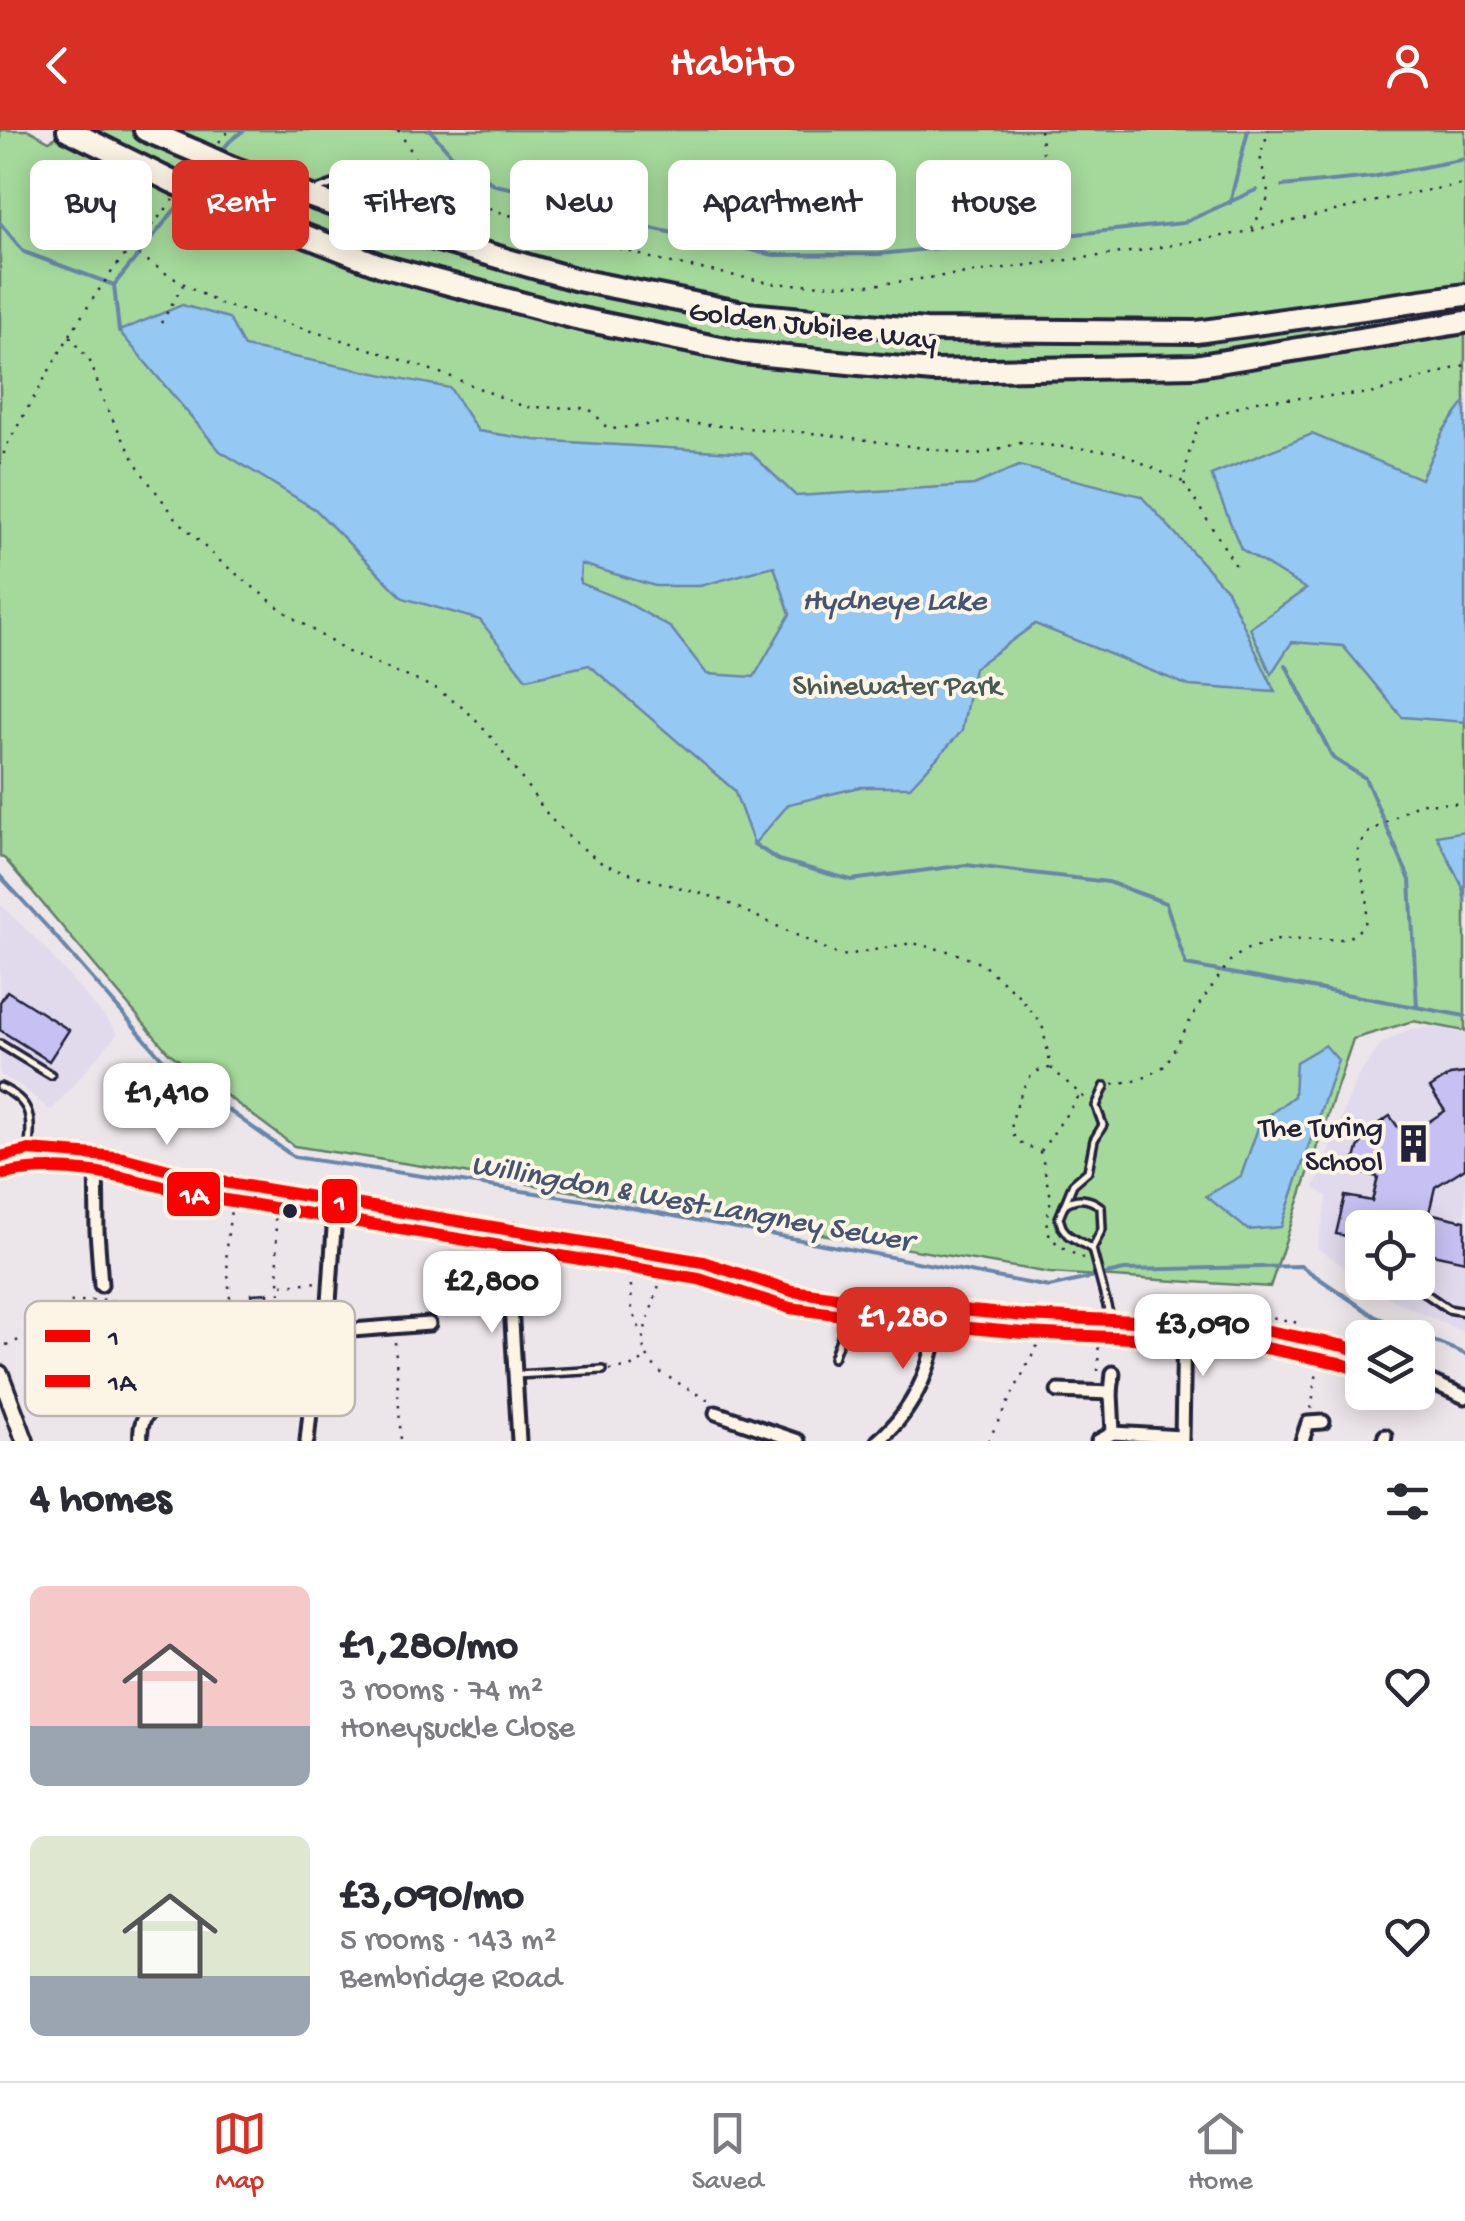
<!DOCTYPE html>
<meta charset="utf-8">
<style>
body{margin:0;font-family:"Gochi Hand",sans-serif;background:#f2f2f3;color:#2b2b33;height:100vh;display:flex;flex-direction:column;font-size:38px;white-space:nowrap}
*{box-sizing:border-box;margin:0}
p{font-size:32px;color:#7c7c81}
.icon{flex:none;width:55px;height:55px;fill:none;stroke:currentColor;stroke-width:2;stroke-linecap:round;stroke-linejoin:round}
.map{position:relative;height:1311px;overflow:hidden}
.drawer{display:flex;flex-direction:column;background:#fff;flex:1}
.drawer>*{flex:none}
.top-card{position:absolute;left:30px;top:30px;width:1405px;height:90px;display:flex;gap:20px}
.tools{position:absolute;left:1345px;top:1080px;display:grid;gap:20px}
.tools a{display:grid;place-items:center;width:90px;height:90px;border-radius:15px;background:#fff;box-shadow:0 5px 25px #0003;font-size:50px}
.price{position:absolute;translate:-50% -85px;padding:0 22px;border-radius:20px;background:#fff;color:#222;font-size:32px;line-height:65px;filter:drop-shadow(0 2px 5px #0008)}
.price::after{content:'';position:absolute;left:50%;top:60px;width:30px;height:22px;margin-left:-15px;background:inherit;clip-path:polygon(0 0,100% 0,50% 100%)}
.price.selected{background:#d93025;color:#fff}
ul{padding:0;list-style:none}
li{display:flex;align-items:center;gap:30px;height:250px;padding:0 30px}
li span{display:grid;place-items:center;flex:none;width:280px;height:200px;border-radius:15px;color:#555}
li>.icon{margin-inline-start:auto}
span .icon{width:120px;height:120px;fill:#fffc;stroke-width:1}
li b{font-size:42px}
h2{display:flex;justify-content:space-between;align-items:center;height:120px;padding:0 30px;font-size:42px}
.pill{padding:0 35px;border-radius:15px;background:#fff;box-shadow:0 5px 25px #0003;font-size:35px;line-height:90px}
.pill.selected{background:#d93025;color:#fff}
header{display:flex;justify-content:space-between;align-items:center;height:130px;padding:0 30px;background:#d93025;color:#fff;font-size:45px;font-weight:600}
.tab-bar{display:flex;justify-content:space-around;align-items:center;height:140px;border-top:2px solid #e1e1e2;background:#fff;font-size:28px;color:#7c7c81}
.tab-bar a{display:grid;justify-items:center;gap:5px}
.tab-bar .selected{color:#d93025}
.map>svg:first-child{display:block}
.built{fill:#e1daec}
.green{fill:#a5d99b;stroke:#647e6b;stroke-width:2.5}
.water{fill:#95c8f2;stroke:#6786a9;stroke-width:2.5;fill-rule:evenodd}
.lines{fill:none;stroke-linecap:round;stroke-linejoin:round}
.stream{stroke:#6786a9;stroke-width:4}
.building{fill:#c7c1f3;stroke:#22223b;stroke-width:2.5}
.lane-casing{stroke:#22223b;stroke-width:12}
.street-casing{stroke:#22223b;stroke-width:19}
.secondary-casing{stroke:#22223b;stroke-width:22}
.highway-casing{stroke:#22223b;stroke-width:28}
.path{stroke:#22223b;stroke-width:2.5;stroke-dasharray:2.5 8;stroke-linecap:butt}
.lane{stroke:#fcf5e5;stroke-width:5}
.street{stroke:#fcf5e5;stroke-width:11}
.secondary{stroke:#fcf5e5;stroke-width:15}
.highway{stroke:#fcf5e5;stroke-width:20}
.highway-bridge-casing{stroke:#22223b;stroke-width:28;stroke-linecap:butt}
.highway-bridge{stroke:#fcf5e5;stroke-width:20}
.bus-1-casing{stroke:#fcf5e5;stroke-width:20}
.bus-2-casing{stroke:#fcf5e5;stroke-width:20}
.bus-1{stroke:#f00;stroke-width:12}
.bus-2{stroke:#f00;stroke-width:12}
.bus-dot{fill:#22223b;stroke:#fcf5e5;stroke-width:4}
.labels{text-anchor:middle;stroke-width:8;stroke-linejoin:round;paint-order:stroke}
.street-label{font-size:30px;fill:#22223b;stroke:#fcf5e5}
.park-label{font-size:30px;fill:#495958;stroke:#fcf5e5}
.poi-label{font-size:30px;fill:#22223b;stroke:#fcf5e5;text-anchor:end}
.water-label{font-size:32px;font-style:italic;fill:#445472;stroke:#fcf5e5}
.key{fill:#fcf5e5;stroke:#bbb6b2;stroke-width:2.5}
.key-label{font-size:28px;fill:#22223b}
.line-badge{stroke:#fcf5e5;stroke-width:4}
.badge-label{font-size:28px;text-anchor:middle;font-weight:bold;fill:#fff}
</style>
<header><svg class="icon" aria-label="back" viewBox="0 0 24 24"><path d="M15 5l-7 7 7 7"/></svg>Habito<svg class="icon" aria-label="person" viewBox="0 0 24 24"><circle cx="12" cy="8" r="4"/><path d="M4 21q1-7 8-7t8 7"/></svg></header>
<div class="map">
<svg width="1465" height="1311" viewBox="0 0 1465 1311">
<rect width="100%" height="100%" fill="#ece5e9"/>
<filter id="ink" filterUnits="userSpaceOnUse"><feTurbulence type="fractalNoise" baseFrequency=".01" numOctaves="2"/><feDisplacementMap in="SourceGraphic" scale="20" xChannelSelector="R" yChannelSelector="G"/><feConvolveMatrix kernelMatrix="1 2 1 2 8 2 1 2 1" color-interpolation-filters="sRGB"/></filter>
<g filter="url(#ink)">
<!-- built -->
<g class="built">
<polygon points="0,774 43,816 118,903 51,981 20,955 0,945"/>
<polygon points="1434,897 1465,904 1465,1203 1395,1171 1367,1153 1418,1152 1418,1098 1362,1098 1362,1149 1317,1118 1328,1067 1314,1058 1357,948 1381,914 1410,899"/>
</g>
<!-- green -->
<polygon class="green" points="0,0 29,0 49,11 70,0 1465,0 1465,901 1413,891 1353,909 1270,1157 1050,1143 435,1038 294,1016 168,922 5,729 0,726"/>
<!-- water -->
<g class="water">
<path d="M 182,175 L 229,188 L 244,217 L 450,258 L 478,301 L 535,310 L 751,323 L 796,366 L 974,355 L 1019,336 L 1141,366 L 1227,460 L 1275,562 L 1189,556 L 1035,494 L 974,538 L 962,601 L 910,657 L 860,657 L 789,674 L 754,714 L 734,660 L 589,535 L 526,549 L 480,490 L 403,468 L 316,380 L 220,321 L 119,201 ZM 581,434 L 655,456 L 700,456 L 774,436 L 790,484 L 754,547 L 707,544 L 671,498 L 624,471 L 580,453 Z"/>
<polygon points="1465,272 1465,592 1402,587 1343,516 1292,512 1271,544 1250,498 1306,459 1241,419 1211,345 1312,304 1421,349 1443,301"/>
<polygon points="1465,701 1465,773 1462,756 1437,706"/>
<polygon points="1325,915 1338,930 1281,1097 1248,1100 1206,1066 1241,1046 1260,992 1294,966 1296,932"/>
</g>
<g class="lines">
<!-- stream -->
<g class="stream">
<polyline points="430,0 455,29 495,55 549,66 646,97 774,125 880,124 1183,93 1256,60"/>
<polyline points="219,24 230,11 244,0"/>
<polyline points="194,56 210,36"/>
<polyline points="1282,56 1372,47 1465,29"/>
<polyline points="1230,73 1248,0"/>
<polyline points="0,93 24,122 114,155"/>
<polyline points="114,155 185,67"/>
<polyline points="114,155 119,201"/>
<polyline points="1286,535 1333,628 1365,648 1410,750 1417,877"/>
<polyline points="754,714 778,730 851,750 966,735 1108,752 1166,773 1186,835 1465,886"/>
<polyline points="0,746 50,800 171,939 294,1027 616,1075 1049,1157 1124,1140 1301,1136 1374,1186 1465,1224"/>
</g>
</g>
<!-- building -->
<g class="building">
<polygon points="7,861 69,900 49,931 0,900 0,872"/>
<polygon points="1465,943 1465,1038 1435,1057 1429,1083 1465,1091 1465,1131 1418,1121 1418,1098 1362,1098 1362,1109 1336,1104 1345,1066 1372,1071 1378,1047 1352,1041 1358,1018 1370,999 1390,986 1405,1007 1445,981 1430,958 1450,945"/>
<polygon points="268,1163 273,1241 257,1242 252,1164"/>
</g>
<g class="lines">
<defs>
<g id="lane">
<polyline points="317,60 347,49 421,36"/>
<polyline points="0,914 51,945"/>
<path d="M 0,957 C 31,971 32,986 29,1017"/>
<path d="M 1065,1074 C 1077,1066 1090,1068 1101,1077 L 1102,1099 L 1092,1119 L 1110,1187"/>
<polyline points="1092,1119 1068,1105 1062,1097 1059,1088 1073,1054 1088,1041 1094,1010 1103,995 1096,976 1105,956"/>
<polyline points="1409,1152 1448,1179 1465,1182"/>
<polyline points="833,1228 850,1182 851,1172"/>
<polyline points="516,1245 603,1240"/>
</g>
<g id="street">
<polyline points="96,1025 97,1101 101,1155"/>
<polyline points="0,1027 29,1020 96,1025 123,1028 199,1048 703,1132 792,1161 874,1172 1026,1186 1243,1196 1344,1216 1362,1223"/>
<polyline points="514,1100 510,1158 519,1311"/>
<polyline points="327,1202 429,1194"/>
<polyline points="1113,1243 1111,1263 1113,1303"/>
<polyline points="1418,1246 1465,1267"/>
<polyline points="1058,1261 1111,1263"/>
<polyline points="716,1283 798,1311"/>
<path d="M 141,1311 C 139,1293 144,1284 159,1273 L 311,1273"/>
<polyline points="307,1311 311,1273 327,1202 336,1069"/>
<path d="M 878,1311 C 917,1278 936,1229 938,1178"/>
<polyline points="1098,1311 1113,1303 1181,1307"/>
<polyline points="1182,1311 1184,1192"/>
<polyline points="1302,1311 1308,1293 1323,1292"/>
<polyline points="1384,1311 1385,1306"/>
</g>
<polyline id="secondary" points="0,1244 25,1311"/>
<g id="highway">
<polyline points="68,0 173,52"/>
<polyline points="145,0 197,22"/>
<polyline points="230,37 393,97 578,150 748,184 925,200 1196,202 1465,165"/>
<polyline points="204,66 382,136 576,188 744,223 933,241 1194,236 1465,192"/>
</g>
</defs>
<!-- lane casing -->
<use href="#lane" class="lane-casing"/>
<!-- street casing -->
<use href="#street" class="street-casing"/>
<!-- secondary casing -->
<use href="#secondary" class="secondary-casing"/>
<!-- highway casing -->
<use href="#highway" class="highway-casing"/>
<!-- path -->
<g class="path">
<polyline points="398,0 415,27"/>
<polyline points="1040,0 1044,30 1064,32"/>
<polyline points="219,12 230,0"/>
<polyline points="427,41 473,74 661,131 776,154 873,155 1138,121 1251,101 1406,64 1465,54"/>
<polyline points="1252,99 1269,66 1260,26 1269,0"/>
<polyline points="130,119 170,146 218,173 355,214 449,246 525,277 587,278 596,284 602,294 611,299 671,292 823,304 974,325 1020,313 1119,322 1183,352 1190,319 1200,291 1255,271 1375,263 1465,235"/>
<polyline points="161,193 183,155"/>
<polyline points="70,206 91,233 105,275 141,342 176,388 216,428 290,486 346,521 437,559 467,581 492,608 551,689 576,713 603,734 641,747 717,768 841,826 912,813 952,822 982,834 1017,864 1042,894 1051,938 1089,972"/>
<path d="M 0,334 L 7,315 C 39,259 70,200 108,147 C 128,119 153,96 174,69"/>
<polyline points="1184,353 1236,436"/>
<path d="M 1050,938 C 1029,940 1024,955 1018,972 C 1015,982 1009,994 1013,1004 C 1017,1014 1031,1017 1040,1022 C 1046,1037 1045,1053 1052,1068 C 1038,1104 1052,1114 1083,1128"/>
<polyline points="1113,954 1140,950 1165,936 1199,875 1230,831 1245,820 1278,810 1342,809 1354,805 1365,794 1368,774 1357,723 1366,704 1419,673 1465,674"/>
<polyline points="1041,1021 1079,966"/>
<polyline points="108,1042 232,1071 321,1086"/>
<polyline points="232,1072 226,1118 237,1258"/>
<polyline points="272,1078 275,1088 286,1259"/>
<polyline points="348,1090 434,1101"/>
<polyline points="467,1107 498,1113"/>
<polyline points="630,1134 632,1181 642,1204"/>
<polyline points="665,1136 643,1205 644,1222 658,1241 709,1271"/>
<polyline points="282,1155 319,1152"/>
<polyline points="1148,1178 1240,1180 1303,1194"/>
<polyline points="888,1187 925,1192"/>
<polyline points="948,1195 1005,1198"/>
<polyline points="71,1203 70,1172 111,1169"/>
<polyline points="103,1211 114,1212 121,1258 144,1267"/>
<polyline points="395,1212 401,1311"/>
<polyline points="6,1215 35,1204 72,1204 74,1212 102,1210 115,1194 112,1169 108,1164"/>
<polyline points="610,1240 628,1238 645,1229"/>
<polyline points="1098,1241 1099,1201"/>
<polyline points="1311,1279 1320,1223"/>
<polyline points="988,1311 1045,1201"/>
</g>
<!-- lane -->
<use href="#lane" class="lane"/>
<!-- street -->
<use href="#street" class="street"/>
<!-- secondary -->
<use href="#secondary" class="secondary"/>
<!-- highway -->
<use href="#highway" class="highway"/>
<defs>
<g id="highway-bridge">
<polyline points="197,22 230,37"/>
<polyline points="173,52 204,66"/>
</g>
</defs>
<!-- highway-bridge casing -->
<use href="#highway-bridge" class="highway-bridge-casing"/>
<!-- highway-bridge -->
<use href="#highway-bridge" class="highway-bridge"/>
<defs>
<polyline id="bus-1" points="0,1027 29,1020 96,1025 123,1028 199,1048 703,1132 792,1161 874,1172 1026,1186 1243,1196 1344,1216 1362,1223"/>
<path id="bus-2" d="M 4,1044 C 68,1029 134,1050 196,1065 L 699,1149 L 790,1178 L 872,1189 L 1024,1203 L 1241,1213 L 1339,1233 L 1356,1239"/>
</defs>
<!-- bus-1 casing -->
<use href="#bus-1" class="bus-1-casing"/>
<!-- bus-2 casing -->
<use href="#bus-2" class="bus-2-casing"/>
<!-- bus-1 -->
<use href="#bus-1" class="bus-1"/>
<!-- bus-2 -->
<use href="#bus-2" class="bus-2"/>
</g>
</g>
<!-- icons -->
<defs>
<symbol id="building-bare" viewBox="-9 -9 18 18"><path d="M-4-6H4V6H1V3H-1V6H-4ZM-2.5-4.3h1.7v1.8h-1.7ZM.8-4.3h1.7v1.8H.8ZM-2.5-1h1.7V.8h-1.7ZM.8-1h1.7V.8H.8Z" fill="#22223b" stroke="#fcf5e5" stroke-width="2.5" paint-order="stroke"/></symbol>
</defs>
<g fill-rule="evenodd">
<use href="#building-bare" x="1386" y="986" width="55" height="55"/>
</g>
<!-- markers -->
<circle class="bus-dot" cx="290" cy="1081" r="9"/>
<g class="labels">
<!-- street labels -->
<g class="street-label">
<text transform="translate(813 194) rotate(7)" y="10">Golden Jubilee Way</text>
</g>
<!-- park labels -->
<g class="park-label">
<text x="897" y="564">Shinewater Park</text>
</g>
<!-- poi labels -->
<g class="poi-label">
<text x="1383" y="1006">The Turing<tspan x="1383" dy="34">School</tspan></text>
</g>
<!-- water labels -->
<g class="water-label">
<text x="894" y="479">Hydneye Lake</text>
<text transform="translate(692 1070) rotate(10)" y="11">Willingdon &amp; West Langney Sewer</text>
</g>
</g>
<!-- legend -->
<rect x="25" y="1171" width="330" height="115" rx="15" class="key"/>
<rect x="45" y="1200" width="45" height="12" fill="#f00"/>
<rect x="45" y="1245" width="45" height="12" fill="#f00"/>
<g class="key-label">
<text x="108" y="1216">1</text>
<text x="108" y="1261">1A</text>
</g>
<g class="line-badge">
<rect x="165" y="1040" width="57" height="48" rx="10" fill="#f00"/>
<rect x="320" y="1047" width="39" height="48" rx="10" fill="#f00"/>
</g>
<g class="badge-label">
<text x="194" y="1074">1A</text>
<text x="340" y="1081">1</text>
</g>
</svg>
<div class="tools">
<a><svg class="icon" aria-label="locate" viewBox="0 0 24 24"><circle cx="12" cy="12" r="6"/><path d="M12 2v4M12 18v4M2 12h4M18 12h4"/></svg></a>
<a><svg class="icon" aria-label="layers" viewBox="0 0 24 24"><path d="M12 4l9 5-9 5-9-5zM3 14l9 5 9-5"/></svg></a>
</div>
<b class="price" style="left:167px;top:1018px">£1,410</b>
<b class="price" style="left:492px;top:1206px">£2,800</b>
<b class="price selected" style="left:903px;top:1242px">£1,280</b>
<b class="price" style="left:1203px;top:1249px">£3,090</b>
<div class="top-card">
<a class="pill">Buy</a>
<a class="pill selected">Rent</a>
<a class="pill">Filters</a>
<a class="pill">New</a>
<a class="pill">Apartment</a>
<a class="pill">House</a>
</div>
</div>
<section class="drawer">
<h2>4 homes<svg class="icon" aria-label="filters" viewBox="0 0 24 24"><path d="M4 7h16M4 17h16"/><circle cx="9" cy="7" r="2"/><circle cx="15" cy="17" r="2"/></svg></h2>
<ul>
<li><span style="background:linear-gradient(#f6c9c9 70%,#9aa5b1 0)"><svg class="icon" aria-label="home" viewBox="0 0 24 24"><path d="M3 11l9-7 9 7M6 9v11h12V9"/></svg></span><div><b>£1,280/mo</b><p>3 rooms · 74 m²</p><p>Honeysuckle Close</p></div><svg class="icon" aria-label="heart" viewBox="0 0 24 24"><path d="M12 20l-8-8c-3-5 5-10 8-4 3-6 11-1 8 4z"/></svg></li>
<li><span style="background:linear-gradient(#dfe7d0 70%,#9aa5b1 0)"><svg class="icon" aria-label="home" viewBox="0 0 24 24"><path d="M3 11l9-7 9 7M6 9v11h12V9"/></svg></span><div><b>£3,090/mo</b><p>5 rooms · 143 m²</p><p>Bembridge Road</p></div><svg class="icon" aria-label="heart" viewBox="0 0 24 24"><path d="M12 20l-8-8c-3-5 5-10 8-4 3-6 11-1 8 4z"/></svg></li>
</ul>
</section>
<nav class="tab-bar">
<a class="selected"><svg class="icon" aria-label="map" viewBox="0 0 24 24"><path d="M3 6l6-2 6 2 6-2v14l-6 2-6-2-6 2zM9 4v14M15 6v14"/></svg>Map</a>
<a><svg class="icon" aria-label="saved" viewBox="0 0 24 24"><path d="M7 4h10v16l-5-4-5 4z"/></svg>Saved</a>
<a><svg class="icon" aria-label="home" viewBox="0 0 24 24"><path d="M3 11l9-7 9 7M6 9v11h12V9"/></svg>Home</a>
</nav>
